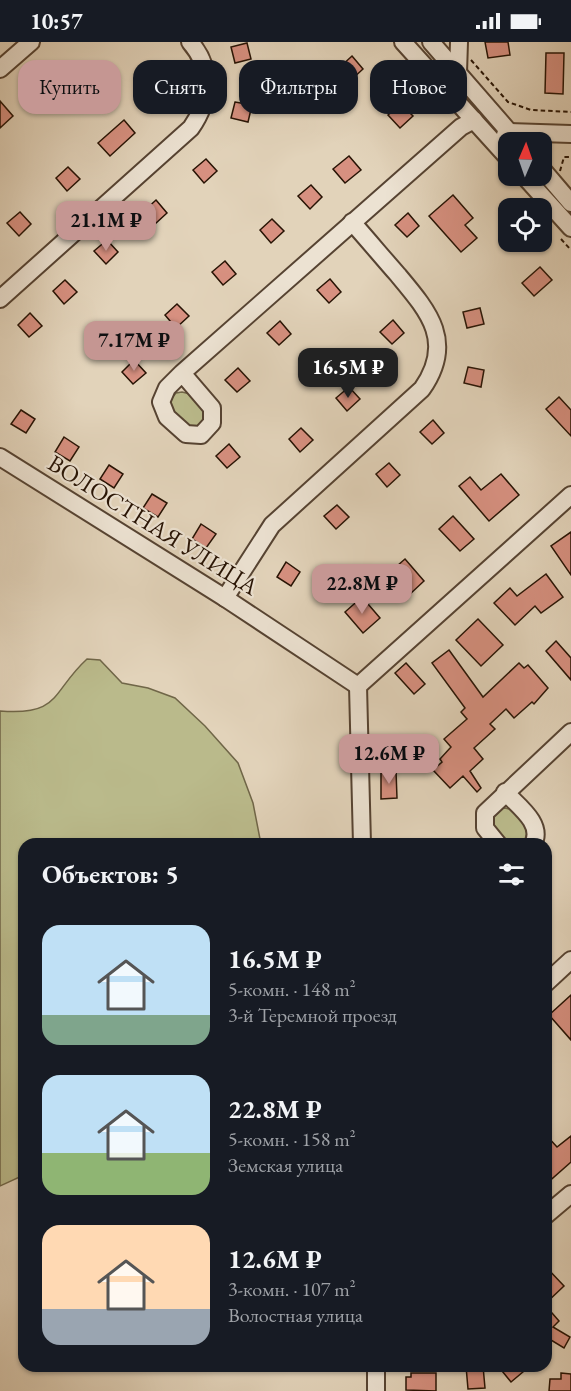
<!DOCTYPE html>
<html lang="ru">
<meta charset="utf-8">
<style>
body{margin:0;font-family:"EB Garamond",serif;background:#242831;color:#f1f3f6;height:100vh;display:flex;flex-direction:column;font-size:22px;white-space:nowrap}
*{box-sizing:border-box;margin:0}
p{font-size:20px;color:#9ea1a6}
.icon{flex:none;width:33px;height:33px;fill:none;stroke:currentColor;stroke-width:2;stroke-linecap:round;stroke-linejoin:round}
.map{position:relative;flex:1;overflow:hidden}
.panel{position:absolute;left:18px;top:796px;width:534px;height:534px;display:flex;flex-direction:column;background:#171b24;border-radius:18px;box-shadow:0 2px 4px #0004}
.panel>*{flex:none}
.top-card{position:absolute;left:18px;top:18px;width:536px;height:54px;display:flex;gap:12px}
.needle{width:39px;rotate:2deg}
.fabs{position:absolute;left:498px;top:90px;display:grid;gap:12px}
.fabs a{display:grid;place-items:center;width:54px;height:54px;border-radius:12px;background:#171b24;box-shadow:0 2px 4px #0004;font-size:30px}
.price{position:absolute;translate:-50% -51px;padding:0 14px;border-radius:12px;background:#c59692;color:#111;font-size:20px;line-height:39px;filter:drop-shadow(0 2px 3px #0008)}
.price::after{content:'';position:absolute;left:50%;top:36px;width:18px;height:14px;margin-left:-9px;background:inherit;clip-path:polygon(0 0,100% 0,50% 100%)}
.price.active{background:#222;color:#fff}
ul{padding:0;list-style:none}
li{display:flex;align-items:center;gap:18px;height:150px;padding:0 24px}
li span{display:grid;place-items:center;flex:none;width:168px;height:120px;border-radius:18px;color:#555}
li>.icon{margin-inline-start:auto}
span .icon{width:72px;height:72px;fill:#fffc;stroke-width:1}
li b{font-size:26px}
h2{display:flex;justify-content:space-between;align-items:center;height:72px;padding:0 24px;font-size:26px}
.tag{padding:0 21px;border-radius:18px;background:#171b24;box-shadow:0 2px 4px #0004;font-size:21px;line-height:54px}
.tag.active{background:#c59692;color:#111}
.status{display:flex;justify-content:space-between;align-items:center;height:42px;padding:0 30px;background:#171b24;direction:ltr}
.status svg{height:16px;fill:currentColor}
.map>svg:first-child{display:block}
.green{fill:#baba8b;stroke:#706648;stroke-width:1.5}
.building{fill:#d79080;stroke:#271304;stroke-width:1.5}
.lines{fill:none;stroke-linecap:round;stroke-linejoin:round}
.minor-casing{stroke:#564332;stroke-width:20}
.path{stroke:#271304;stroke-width:2;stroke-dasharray:4.5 3;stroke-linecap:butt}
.minor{stroke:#ece2d2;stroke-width:16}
.labels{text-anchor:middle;stroke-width:4.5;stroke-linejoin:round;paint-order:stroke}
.street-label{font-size:24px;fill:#271304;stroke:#ece2d2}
</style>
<div class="status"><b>10:57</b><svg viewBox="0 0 49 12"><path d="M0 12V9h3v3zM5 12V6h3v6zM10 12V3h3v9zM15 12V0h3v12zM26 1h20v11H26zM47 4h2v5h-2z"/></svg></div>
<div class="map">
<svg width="571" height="1349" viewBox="0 0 571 1349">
<rect width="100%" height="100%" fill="#e2d3ba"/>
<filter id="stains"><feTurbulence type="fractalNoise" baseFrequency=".00333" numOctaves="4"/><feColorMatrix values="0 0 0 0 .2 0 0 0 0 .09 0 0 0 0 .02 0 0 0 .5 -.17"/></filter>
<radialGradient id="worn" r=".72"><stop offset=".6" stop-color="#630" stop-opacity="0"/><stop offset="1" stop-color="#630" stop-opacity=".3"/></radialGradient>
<!-- green -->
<g class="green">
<polygon points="182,350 190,352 206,371 202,384 188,386 171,368 171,357 176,351"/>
<path d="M 87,617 L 100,618 L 122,641 L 148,646 L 175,656 L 205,684 L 238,721 L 253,761 L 261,802 L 24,802 L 24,1133 L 0,1144 L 0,669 C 61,674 51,650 87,617 Z"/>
<polygon points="505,766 513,768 528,787 524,801 510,802 493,784 493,773 499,767"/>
</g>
<!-- building -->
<g class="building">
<polygon points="485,0 508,0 510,13 488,16"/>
<polygon points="247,1 251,17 235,21 231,5"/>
<polygon points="546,11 564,11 563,52 545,51"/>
<polygon points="352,14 363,27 351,38 339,26"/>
<polygon points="51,19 62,31 50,43 38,30"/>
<polygon points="160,20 172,33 159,44 147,31"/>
<polygon points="0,59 13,74 0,86"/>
<polygon points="235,60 252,63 248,80 231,76"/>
<polygon points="401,62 413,74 400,86 388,73"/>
<polygon points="124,78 135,91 110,114 98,101"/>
<polygon points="349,114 361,128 345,141 333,127"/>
<polygon points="206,117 217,129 204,141 193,128"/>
<polygon points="68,125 80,137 67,149 56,136"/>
<polygon points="311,143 322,155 310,167 298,154"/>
<polygon points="453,153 473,176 465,183 477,196 461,210 429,174"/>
<polygon points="156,158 167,171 155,182 143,170"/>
<polygon points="20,170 31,182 19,194 7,181"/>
<polygon points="408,171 419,184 407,195 395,183"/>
<polygon points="272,177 284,189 271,201 260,188"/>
<polygon points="107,198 118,210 106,222 94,209"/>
<polygon points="225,219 236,232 223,243 212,230"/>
<polygon points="540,225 552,238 534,254 522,241"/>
<polygon points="330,237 341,250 329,261 317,248"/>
<polygon points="65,238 77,250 64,262 53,249"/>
<polygon points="177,262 189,274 176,286 165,273"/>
<polygon points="480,266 484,282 467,286 463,270"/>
<polygon points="30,271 42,284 29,295 18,283"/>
<polygon points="393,278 404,291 392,302 380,290"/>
<polygon points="280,279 291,292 279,303 267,291"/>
<polygon points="134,318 146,331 133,342 122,330"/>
<polygon points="468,325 484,328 481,345 464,341"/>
<polygon points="238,326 250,339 237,350 225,338"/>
<polygon points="349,345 360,357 347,369 336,356"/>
<polygon points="559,355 571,368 571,394 546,367"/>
<polygon points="21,368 35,377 26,391 11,382"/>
<polygon points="433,378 444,391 432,402 420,390"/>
<polygon points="301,386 313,398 300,410 289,397"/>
<polygon points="64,395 79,405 70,419 55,410"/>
<polygon points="229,402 240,415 227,426 216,414"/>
<polygon points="389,421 400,433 387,445 376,432"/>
<polygon points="109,423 123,432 114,446 100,437"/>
<polygon points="501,432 519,453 489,479 459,444 470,435 481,448"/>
<polygon points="152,452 167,461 158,475 143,466"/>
<polygon points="337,463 349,475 336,487 324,474"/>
<polygon points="453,474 474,497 460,509 439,487"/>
<polygon points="201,482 216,492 206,506 192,497"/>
<polygon points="571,490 571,533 551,504"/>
<polygon points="405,517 424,539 409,553 389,531"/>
<polygon points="286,520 300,530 291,544 277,535"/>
<polygon points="546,532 563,555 541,571 535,564 515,583 494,561 510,546 517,554"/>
<polygon points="362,555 380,576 363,591 345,570"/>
<polygon points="478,577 503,603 481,624 456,598"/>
<polygon points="556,599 571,616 571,638 546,609"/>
<polygon points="449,608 483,655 519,621 524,626 528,623 548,646 534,662 532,660 514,676 506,667 490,682 495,687 474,706 483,717 470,729 481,746 477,750 463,734 450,746 433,728 442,720 440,717 451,705 444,697 467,677 461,670 465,666 432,621"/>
<polygon points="406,621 425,642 414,652 395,631"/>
<polygon points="396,729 397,756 381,757 381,730"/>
<polygon points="571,953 571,998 549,973"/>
<polygon points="546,1093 557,1105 571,1094 571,1120 546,1142"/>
<polygon points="546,1225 564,1244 546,1261"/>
<polygon points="552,1271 559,1279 553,1285 570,1295 564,1306 546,1295 546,1276"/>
<polygon points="466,1324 483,1324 485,1346 468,1347"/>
<polygon points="498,1324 530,1324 511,1340"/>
<polygon points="411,1331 436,1331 436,1349 406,1348 406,1335 411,1335"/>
<polygon points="561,1331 571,1332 571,1349 549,1349 550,1337 561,1337"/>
</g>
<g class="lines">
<defs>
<g id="minor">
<polyline points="403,0 508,116"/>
<polyline points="431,0 518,100"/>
<polyline points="0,27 31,0"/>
<polyline points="458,31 459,0"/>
<polyline points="505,93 509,90 571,92"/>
<polyline points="542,127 571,161"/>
<polyline points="524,134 571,186"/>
<path d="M 0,257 L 191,86 C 210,59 213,26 190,0"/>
<polyline points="182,331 212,366 212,381 201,393 186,392 167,375 161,360 167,346 182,331 461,85 474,78"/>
<polyline points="0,415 225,556 358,644"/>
<path d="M 225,556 L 272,483 L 422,347 C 455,300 429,270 398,233 C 383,216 368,198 352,180"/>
<polyline points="358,644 571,453"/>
<polyline points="358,644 362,802"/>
<path d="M 505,750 C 518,764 544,782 533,802"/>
<polyline points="498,802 485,786 485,771 571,690"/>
<polyline points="546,941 571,918"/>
<polyline points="546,1173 571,1152"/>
<polyline points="376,1324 376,1349"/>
</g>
</defs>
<!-- minor casing -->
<use href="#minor" class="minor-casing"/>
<!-- path -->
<g class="path">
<polyline points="471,18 508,60 531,68 571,70"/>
<polyline points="499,127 511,141"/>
<polyline points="560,129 564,115 571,115"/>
<polyline points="561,197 571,208"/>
</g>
<!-- minor -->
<use href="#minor" class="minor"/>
</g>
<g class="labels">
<!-- street labels -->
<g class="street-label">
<text transform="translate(153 483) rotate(32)" y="8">ВОЛОСТНАЯ УЛИЦА</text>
</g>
</g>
<rect width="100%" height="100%" filter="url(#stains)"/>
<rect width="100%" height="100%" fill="url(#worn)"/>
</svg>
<div class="fabs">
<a><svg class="needle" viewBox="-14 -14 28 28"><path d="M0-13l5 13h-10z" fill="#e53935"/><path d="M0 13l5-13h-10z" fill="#9ea1a6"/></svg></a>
<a><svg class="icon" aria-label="locate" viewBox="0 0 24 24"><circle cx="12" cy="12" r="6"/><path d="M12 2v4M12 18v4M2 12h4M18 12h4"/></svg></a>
</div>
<b class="price" style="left:106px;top:210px">21.1M ₽</b>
<b class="price" style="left:134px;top:330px">7.17M ₽</b>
<b class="price active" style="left:348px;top:357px">16.5M ₽</b>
<b class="price" style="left:362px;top:573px">22.8M ₽</b>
<b class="price" style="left:389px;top:743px">12.6M ₽</b>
<div class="top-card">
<a class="tag active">Купить</a>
<a class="tag">Снять</a>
<a class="tag">Фильтры</a>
<a class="tag">Новое</a>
</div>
<section class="panel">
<h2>Объектов: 5<svg class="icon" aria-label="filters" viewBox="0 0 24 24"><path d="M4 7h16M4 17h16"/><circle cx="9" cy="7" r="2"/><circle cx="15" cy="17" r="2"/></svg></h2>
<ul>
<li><span style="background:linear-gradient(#bfe0f5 75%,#7fa58c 0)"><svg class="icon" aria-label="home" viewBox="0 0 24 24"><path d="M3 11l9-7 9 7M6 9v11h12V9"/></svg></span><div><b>16.5M ₽</b><p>5-комн. · 148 m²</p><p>3-й Теремной проезд</p></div></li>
<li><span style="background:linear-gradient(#bfe0f5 65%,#8fb573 0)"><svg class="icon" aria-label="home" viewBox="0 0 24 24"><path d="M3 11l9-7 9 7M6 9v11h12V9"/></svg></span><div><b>22.8M ₽</b><p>5-комн. · 158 m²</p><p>Земская улица</p></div></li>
<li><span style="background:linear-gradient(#ffd9b3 70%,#9aa5b1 0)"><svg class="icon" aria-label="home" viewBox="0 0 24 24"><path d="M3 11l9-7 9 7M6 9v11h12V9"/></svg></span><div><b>12.6M ₽</b><p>3-комн. · 107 m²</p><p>Волостная улица</p></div></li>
</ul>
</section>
</div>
